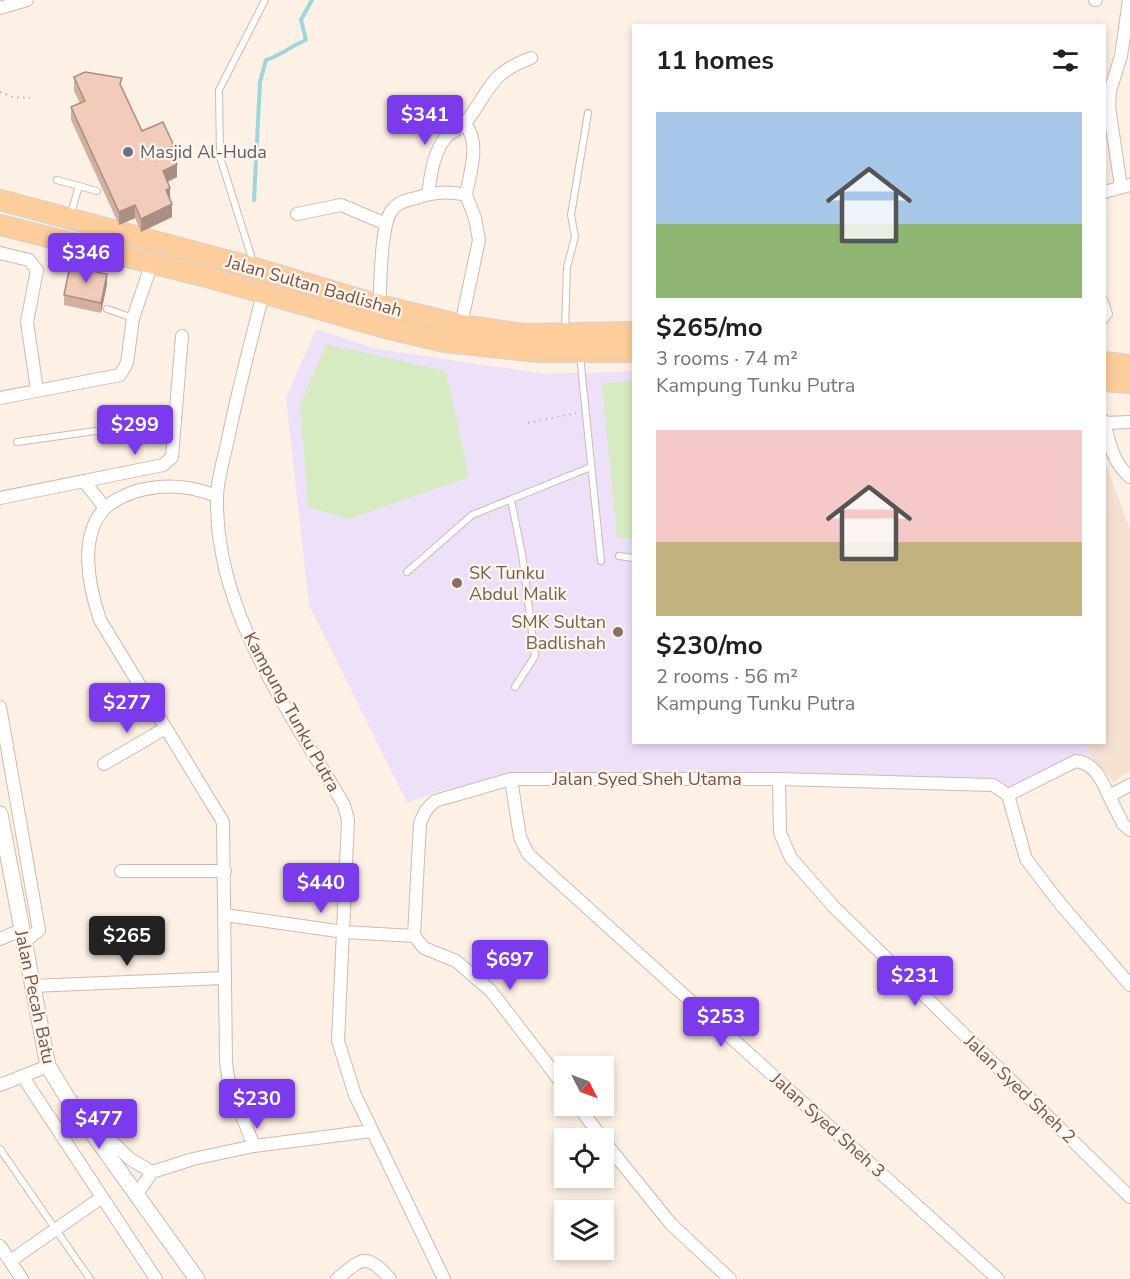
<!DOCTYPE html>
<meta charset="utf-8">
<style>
body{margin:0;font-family:"Nunito Sans",sans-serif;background:#f6f6f6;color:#202124;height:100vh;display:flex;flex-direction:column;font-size:22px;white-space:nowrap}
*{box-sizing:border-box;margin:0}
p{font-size:20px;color:#757577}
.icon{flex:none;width:33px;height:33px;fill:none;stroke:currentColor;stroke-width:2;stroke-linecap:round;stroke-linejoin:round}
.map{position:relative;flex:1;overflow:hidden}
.panel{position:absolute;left:632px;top:24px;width:474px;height:720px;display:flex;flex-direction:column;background:#fff;border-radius:0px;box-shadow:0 3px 9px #0003}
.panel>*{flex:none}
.needle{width:39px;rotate:132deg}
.buttons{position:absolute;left:554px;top:1056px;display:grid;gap:12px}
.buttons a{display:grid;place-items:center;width:60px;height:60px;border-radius:0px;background:#fff;box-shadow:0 3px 9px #0003;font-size:30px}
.price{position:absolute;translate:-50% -51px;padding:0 14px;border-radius:6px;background:#7c3aed;color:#fff;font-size:20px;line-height:39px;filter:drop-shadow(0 2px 3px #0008)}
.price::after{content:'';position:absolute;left:50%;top:36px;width:18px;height:14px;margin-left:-9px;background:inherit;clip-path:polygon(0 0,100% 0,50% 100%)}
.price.on{background:#222;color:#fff}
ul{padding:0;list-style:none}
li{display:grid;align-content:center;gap:12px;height:318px;padding:0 24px}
li span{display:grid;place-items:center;height:186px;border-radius:0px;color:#555}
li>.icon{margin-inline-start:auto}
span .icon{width:108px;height:108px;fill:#fffc;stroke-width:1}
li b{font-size:26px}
h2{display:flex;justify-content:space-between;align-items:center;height:72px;padding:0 24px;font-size:26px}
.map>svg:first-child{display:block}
.residential{fill:#f5e1d2}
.education{fill:#ede1f9}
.garden{fill:#d7ebc2}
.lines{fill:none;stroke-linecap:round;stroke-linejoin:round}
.stream{stroke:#9ed6d9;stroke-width:4}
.service-casing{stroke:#d1b9ad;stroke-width:8}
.minor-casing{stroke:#d1b9ad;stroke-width:14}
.tertiary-casing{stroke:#d1b9ad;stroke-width:17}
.primary-casing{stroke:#d9cfcc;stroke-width:22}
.path{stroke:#d8ae9e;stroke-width:2;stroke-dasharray:1.5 4.5;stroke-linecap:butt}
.service{stroke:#fff;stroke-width:6}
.minor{stroke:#fff;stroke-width:12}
.tertiary{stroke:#fff;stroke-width:15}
.primary{stroke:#fdcd9b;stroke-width:20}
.wall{fill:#d1afa1}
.shaded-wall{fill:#aa8e83}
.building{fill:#f3cbbb;stroke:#aa8e83;stroke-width:1.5}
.worship-dot{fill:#6b7280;stroke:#fff5eb;stroke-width:2}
.education-dot{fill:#8d6e63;stroke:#fff5eb;stroke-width:2}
.labels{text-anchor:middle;stroke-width:4.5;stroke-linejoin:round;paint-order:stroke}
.worship-label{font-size:18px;fill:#5b616d;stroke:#fff5eb;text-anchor:start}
.street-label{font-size:18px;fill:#765449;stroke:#fff5eb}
.education-label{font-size:18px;fill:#785e54;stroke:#fff5eb;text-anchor:start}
</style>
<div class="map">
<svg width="1130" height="1279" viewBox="0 0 1130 1279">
<rect width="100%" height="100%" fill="#fdf0e4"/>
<!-- residential -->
<polygon class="residential" points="1104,458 1130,530 1130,770 1114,782 1092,758 1085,743 1104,742"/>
<!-- education -->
<polygon class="education" points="316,329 377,349 545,374 633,371 633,742 1085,742 1092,758 1015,791 995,781 971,777 508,777 438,791 407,803 309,605 286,398"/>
<!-- garden -->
<g class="garden">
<polygon points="326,344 446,371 469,477 349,519 308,507 300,405"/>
<polygon points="633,380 633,539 617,538 602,384"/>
</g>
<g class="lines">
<!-- stream -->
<path class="stream" d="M 254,200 L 260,82 L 266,60 C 280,56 291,46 306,40 L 301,20 L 312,0"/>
<defs>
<g id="service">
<polyline points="57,180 97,191"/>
<polyline points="70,217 79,186"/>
<polyline points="254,265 220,157 219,90 265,0"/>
<polyline points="1104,299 1109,314 1104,321"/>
<polyline points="107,309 133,318"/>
<polyline points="565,329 567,267 575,237 571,215 588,113"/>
<polyline points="580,356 601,561"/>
<polyline points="17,442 174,420"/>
<polyline points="511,500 522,554 535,656 515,687"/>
<polyline points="619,556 633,558"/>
<polyline points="407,572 472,515 591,467"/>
<polyline points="0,1149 90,1279"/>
</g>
<g id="minor">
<polyline points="1095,0 1096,0"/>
<polyline points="0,8 27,0"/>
<path d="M 465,124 C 481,143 470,172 466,195"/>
<polyline points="1121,187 1109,107 1110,91 1121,56 1129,0"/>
<polyline points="1104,192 1130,185"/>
<path d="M 428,194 C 431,174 433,152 447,136 C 453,131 461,128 466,122 C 491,90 488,74 531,58"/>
<polyline points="297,214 341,205 386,224"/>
<polyline points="0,253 29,260 37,270 27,322 37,390"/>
<path d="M 263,294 C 250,344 237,394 227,444 C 223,461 217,481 217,498 C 215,612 289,710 344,805 L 348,820 L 338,1041 L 355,1095 L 444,1279"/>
<path d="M 379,305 C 381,284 380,226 392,210 C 398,202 408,200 416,198 C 434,192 448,191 466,195 L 475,218 L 479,240 L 461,325"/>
<polyline points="0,398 120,375 127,363 133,318 152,263"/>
<path d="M 1104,421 C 1109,442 1113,463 1130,477"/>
<polyline points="1104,423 1130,422"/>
<path d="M 84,481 L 105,508 C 135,483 181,481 216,496"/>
<polyline points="0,498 163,465 172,457 182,336"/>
<path d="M 105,508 C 78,536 89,587 100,620 L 223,822 L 226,1062 L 229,1084 L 254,1146"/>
<polyline points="0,707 39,930 23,943"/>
<polyline points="104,764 164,729"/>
<polyline points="511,779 520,837 528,854 998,1279"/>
<polyline points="779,779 780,833 791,858 833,906 1130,1197"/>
<path d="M 1008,795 L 1076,761 C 1095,763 1102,781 1109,796 L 1130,785"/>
<polyline points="1109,796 1123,824 1130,830"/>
<polyline points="121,871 225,871"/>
<polyline points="225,915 344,932 414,936"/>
<polyline points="414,936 420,823 426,810 435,801 511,779 779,779 993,785 1008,795 1026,859 1058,901 1130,985"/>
<polyline points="414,936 424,948 456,961 491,991 564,1086"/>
<polyline points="0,939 21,930"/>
<polyline points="31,986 224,978"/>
<polyline points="23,1077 156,1279"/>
<polyline points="0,1085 48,1066"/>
<polyline points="578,1106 602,1138"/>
<polyline points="87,1117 130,1159 152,1172"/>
<polyline points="603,1140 671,1224 730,1279"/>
<polyline points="137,1194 152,1172 193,1159 254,1146 371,1131"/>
<polyline points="0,1246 22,1279"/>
<polyline points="10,1261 101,1198"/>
<path d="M 337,1279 C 362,1258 366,1252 390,1279"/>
</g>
<polyline id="tertiary" points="0,814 48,1066 68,1099 197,1279"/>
<g id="primary">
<polyline points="0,200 255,268 379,305 461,325 522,334 633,332"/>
<polyline points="0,225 203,276 385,328 445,342 538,352 633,352"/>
<polyline points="1104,362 1130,365"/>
<polyline points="1104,381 1130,383"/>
</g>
</defs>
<!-- service casing -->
<use href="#service" class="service-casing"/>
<!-- minor casing -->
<use href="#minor" class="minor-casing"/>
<!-- tertiary casing -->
<use href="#tertiary" class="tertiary-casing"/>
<!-- primary casing -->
<use href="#primary" class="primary-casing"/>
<!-- path -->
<g class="path">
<polyline points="0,92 13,97 30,98"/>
<polyline points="528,423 576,413"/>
</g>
<!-- service -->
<use href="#service" class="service"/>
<!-- minor -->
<use href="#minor" class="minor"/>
<!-- tertiary -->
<use href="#tertiary" class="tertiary"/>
<!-- primary -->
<use href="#primary" class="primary"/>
</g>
<!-- wall -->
<g class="wall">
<polygon points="74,77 122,88 142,131 174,158 177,177 168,182 172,217 141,232 135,218 119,225 71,120 71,107 80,103 74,91"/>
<polygon points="97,272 107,284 101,313 64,305 64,295"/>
</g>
<!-- shaded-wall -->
<g class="shaded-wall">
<polygon points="174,146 174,159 169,148"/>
<polygon points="177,164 177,177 163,184 163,171"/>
<polygon points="170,188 170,201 166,190"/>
<polygon points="172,204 172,217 141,232 141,219"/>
<polygon points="135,205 135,218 119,225 119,212"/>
<polygon points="107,274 107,284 101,313 101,303"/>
</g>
<!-- building -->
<g class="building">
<polygon points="85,72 122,78 120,84 142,131 163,122 174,146 169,148 177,164 163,171 170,188 166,190 172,204 141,219 135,205 119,212 71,107 85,101 74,77"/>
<polygon points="88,263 97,265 96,272 107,274 101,303 64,295 70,266 87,270"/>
</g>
<!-- markers -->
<circle class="worship-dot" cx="128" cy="152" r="6"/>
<g class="education-dot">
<circle cx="457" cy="583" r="6"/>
<circle cx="618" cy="632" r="6"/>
</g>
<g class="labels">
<!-- worship labels -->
<g class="worship-label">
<text x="140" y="158">Masjid Al-Huda</text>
</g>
<!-- street labels -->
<g class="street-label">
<text transform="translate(314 286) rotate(16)" y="6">Jalan Sultan Badlishah</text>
<text transform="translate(292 712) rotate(61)" y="6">Kampung Tunku Putra</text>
<text x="647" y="785">Jalan Syed Sheh Utama</text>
<text transform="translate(35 997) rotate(78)" y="6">Jalan Pecah Batu</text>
<text transform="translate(1020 1089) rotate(44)" y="6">Jalan Syed Sheh 2</text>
<text transform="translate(828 1125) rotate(42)" y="6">Jalan Syed Sheh 3</text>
</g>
<!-- education labels -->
<g class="education-label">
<text x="469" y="579">SK Tunku<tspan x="469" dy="21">Abdul Malik</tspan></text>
<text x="606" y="628" text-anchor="end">SMK Sultan<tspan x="606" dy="21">Badlishah</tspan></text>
</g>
</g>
</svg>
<div class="buttons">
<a><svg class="needle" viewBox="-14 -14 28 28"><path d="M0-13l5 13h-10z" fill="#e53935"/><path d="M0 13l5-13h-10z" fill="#757577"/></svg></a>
<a><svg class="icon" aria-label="locate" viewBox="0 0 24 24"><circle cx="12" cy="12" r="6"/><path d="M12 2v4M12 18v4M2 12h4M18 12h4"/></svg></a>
<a><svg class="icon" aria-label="layers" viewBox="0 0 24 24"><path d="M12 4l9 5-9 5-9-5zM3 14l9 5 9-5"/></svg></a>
</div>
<b class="price" style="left:425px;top:146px">$341</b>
<b class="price" style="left:86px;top:284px">$346</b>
<b class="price" style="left:135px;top:456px">$299</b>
<b class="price" style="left:127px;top:734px">$277</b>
<b class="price" style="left:321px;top:914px">$440</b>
<b class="price on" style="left:127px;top:967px">$265</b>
<b class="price" style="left:510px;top:991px">$697</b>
<b class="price" style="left:915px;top:1007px">$231</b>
<b class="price" style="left:721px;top:1048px">$253</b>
<b class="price" style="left:257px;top:1130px">$230</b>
<b class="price" style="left:99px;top:1150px">$477</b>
<section class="panel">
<h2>11 homes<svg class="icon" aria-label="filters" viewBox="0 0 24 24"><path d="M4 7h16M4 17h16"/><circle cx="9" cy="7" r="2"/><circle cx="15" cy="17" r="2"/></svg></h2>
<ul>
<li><span style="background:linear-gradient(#a9c7e8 60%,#8fb573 0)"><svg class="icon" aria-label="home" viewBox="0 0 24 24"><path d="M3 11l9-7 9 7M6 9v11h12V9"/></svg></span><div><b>$265/mo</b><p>3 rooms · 74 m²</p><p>Kampung Tunku Putra</p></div></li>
<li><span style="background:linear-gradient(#f6c9c9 60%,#c2b280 0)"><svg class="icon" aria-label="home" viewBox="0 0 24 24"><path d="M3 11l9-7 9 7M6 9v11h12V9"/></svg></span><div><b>$230/mo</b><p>2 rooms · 56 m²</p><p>Kampung Tunku Putra</p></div></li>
</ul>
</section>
</div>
